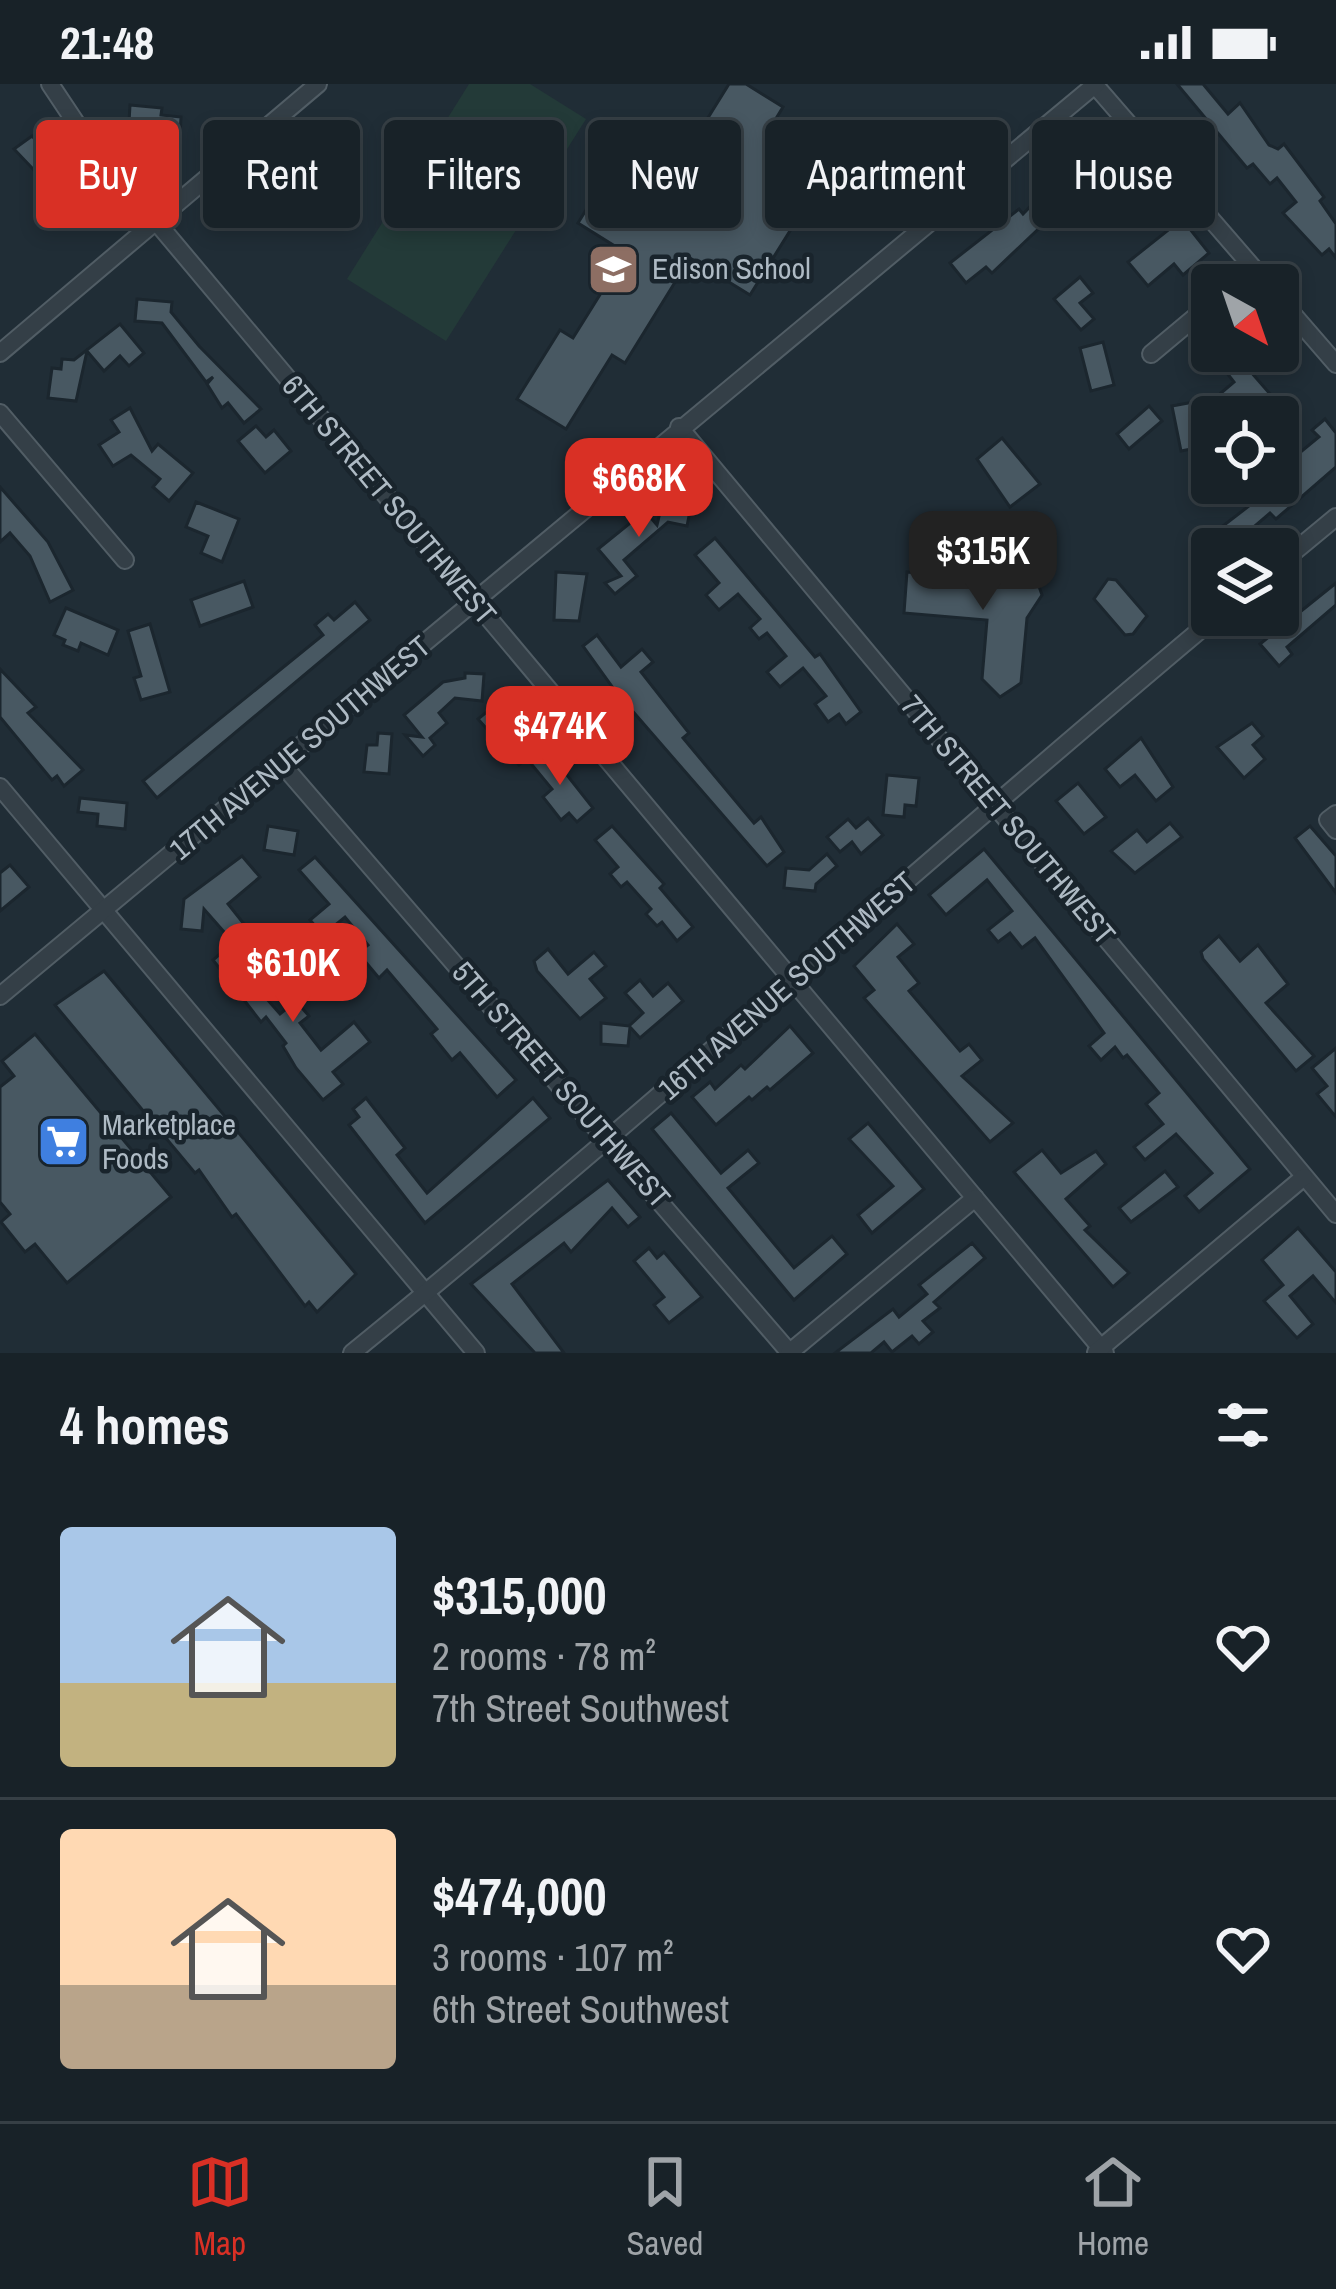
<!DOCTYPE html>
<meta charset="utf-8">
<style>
body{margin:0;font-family:"Archivo Narrow",sans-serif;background:#212a30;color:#f1f3f6;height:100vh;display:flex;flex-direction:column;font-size:45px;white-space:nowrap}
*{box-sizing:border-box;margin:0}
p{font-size:39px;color:#9fa4a8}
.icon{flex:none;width:66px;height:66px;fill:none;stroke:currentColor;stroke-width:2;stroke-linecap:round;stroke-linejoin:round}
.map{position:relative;height:1269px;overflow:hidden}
.details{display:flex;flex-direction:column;background:#182228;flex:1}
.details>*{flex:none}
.hud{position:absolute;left:36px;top:36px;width:1266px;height:108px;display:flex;gap:24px}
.needle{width:78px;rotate:140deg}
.buttons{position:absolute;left:1191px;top:180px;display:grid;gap:24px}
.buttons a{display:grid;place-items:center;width:108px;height:108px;border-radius:12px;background:#182228;box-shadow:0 6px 18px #0003,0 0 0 3px #363f45;font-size:60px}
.price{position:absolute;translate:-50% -102px;padding:0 27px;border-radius:24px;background:#d93025;color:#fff;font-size:39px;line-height:78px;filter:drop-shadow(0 3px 6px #0008)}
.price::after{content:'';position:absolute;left:50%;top:72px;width:36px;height:27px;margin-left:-18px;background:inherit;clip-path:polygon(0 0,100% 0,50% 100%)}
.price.selected{background:#222;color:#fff}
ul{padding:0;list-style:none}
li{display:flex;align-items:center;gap:36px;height:300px;padding:0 60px}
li+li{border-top:3px solid #363f45}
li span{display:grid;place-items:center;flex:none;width:336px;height:240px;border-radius:12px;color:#555}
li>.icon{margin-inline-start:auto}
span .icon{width:144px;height:144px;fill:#fffc;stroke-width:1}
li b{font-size:51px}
h2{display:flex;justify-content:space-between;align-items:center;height:144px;padding:0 60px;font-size:51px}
.pill{padding:0 42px;border-radius:12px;background:#182228;box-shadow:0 6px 18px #0003,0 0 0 3px #363f45;font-size:42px;line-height:108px}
.pill.selected{background:#d93025;color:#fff}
.status{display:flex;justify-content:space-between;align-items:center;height:84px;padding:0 60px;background:#182228;direction:ltr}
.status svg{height:33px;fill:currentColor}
.tabs{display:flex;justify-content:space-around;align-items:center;height:168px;border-top:3px solid #363f45;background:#182228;font-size:33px;color:#9fa4a8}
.tabs a{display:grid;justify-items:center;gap:6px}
.tabs .selected{color:#d93025}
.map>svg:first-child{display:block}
.green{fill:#233a38}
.building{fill:#485862;stroke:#1b262e;stroke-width:3}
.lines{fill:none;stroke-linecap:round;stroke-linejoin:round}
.minor-casing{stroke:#515d65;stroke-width:20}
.minor{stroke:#343f47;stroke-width:16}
.labels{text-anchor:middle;stroke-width:9;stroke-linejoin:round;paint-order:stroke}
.poi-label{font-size:30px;fill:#aebac4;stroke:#19242c;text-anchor:start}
.street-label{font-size:30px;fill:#aebac4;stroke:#19242c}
</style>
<div class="status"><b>21:48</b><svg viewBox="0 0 49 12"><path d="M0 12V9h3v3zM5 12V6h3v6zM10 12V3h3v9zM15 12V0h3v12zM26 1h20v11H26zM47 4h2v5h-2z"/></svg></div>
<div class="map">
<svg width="1336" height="1269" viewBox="0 0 1336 1269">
<rect width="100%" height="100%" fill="#202d36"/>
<!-- green -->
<polygon class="green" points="469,0 530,0 586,35 446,257 347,195"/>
<!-- building -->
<g class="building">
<polygon points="729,0 746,0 783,23 766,51 814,80 790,118 803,126 750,211 690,174 625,279 612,271 566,345 517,315 560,246 573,254 626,169 578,139 618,74 665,103"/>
<polygon points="1177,0 1203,0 1228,30 1240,19 1269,61 1278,65 1284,60 1324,113 1320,117 1336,140 1336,174 1329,165 1322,171 1283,129 1296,118 1277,94 1270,100 1253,80 1247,84"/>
<polygon points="130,21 162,24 161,31 181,33 180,51 144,48 145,41 129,39"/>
<polygon points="1110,50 1154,106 1134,122 1094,63"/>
<polygon points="32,52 67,90 51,104 14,65"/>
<polygon points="1080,87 1095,105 1078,119 1072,113 992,189 986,183 966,199 950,179 1019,125 1023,130 1056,96 1061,102"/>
<polygon points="1182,135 1209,169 1183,191 1174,180 1148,202 1128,178"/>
<polygon points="1080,193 1093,209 1080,219 1094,235 1081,246 1054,215"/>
<polygon points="137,215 172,218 171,228 199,262 261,325 244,339 228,319 222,324 207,300 213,293 206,298 162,239 135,237"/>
<polygon points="120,240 144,269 129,282 120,272 104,287 87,267 76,317 48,314 52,284 61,285 62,275 74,276"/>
<polygon points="1103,258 1114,301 1091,307 1080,264"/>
<polygon points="1237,272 1277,318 1263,331 1254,321 1241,332 1221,309 1234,298 1223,284"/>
<polygon points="1199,317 1203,339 1212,337 1212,361 1181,367 1172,322"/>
<polygon points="1149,322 1162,337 1129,365 1117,350"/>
<polygon points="130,324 152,367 158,360 193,389 169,417 153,403 160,395 131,371 113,382 99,361 119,348 111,336"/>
<polygon points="1325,335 1336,349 1336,383 1276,435 1270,429 1228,465 1212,465 1212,484 1193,465 1297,385 1292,375 1319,353 1312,346"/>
<polygon points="256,342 266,353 274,346 291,367 265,389 238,357"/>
<polygon points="1002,354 1040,400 1010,423 977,375"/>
<polygon points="0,403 48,458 73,506 50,518 30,472 10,449 0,458"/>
<polygon points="663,416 691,422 687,442 668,438 624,476 637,492 615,510 605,499 621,492 598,465 645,427 657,441"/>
<polygon points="196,418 239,435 222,478 201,469 208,452 186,443"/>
<polygon points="715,454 815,573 820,570 861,628 846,640 839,630 828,638 815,620 826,612 803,584 780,603 767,588 786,572 767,549 759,555 750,544 760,535 738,510 719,526 706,511 719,499 695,471"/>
<polygon points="1017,479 1035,491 1042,511 1027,534 1021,599 1000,613 982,595 987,536 904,529 907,488 927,490 928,485 981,493 996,481"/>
<polygon points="556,488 587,490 579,537 554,536"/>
<polygon points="1108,495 1116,496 1147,532 1133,550 1125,551 1094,515"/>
<polygon points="244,497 253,523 200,542 191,516"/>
<polygon points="1336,499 1336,521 1287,563 1292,570 1279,582 1260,560"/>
<polygon points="355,518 370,536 157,714 143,697 323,551 315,541 328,530 334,536"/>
<polygon points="66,524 118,546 108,571 81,559 78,567 63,561 65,556 54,551"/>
<polygon points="150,540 170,608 141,616 134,594 141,592 128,547"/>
<polygon points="597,551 621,583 642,565 653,578 641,588 689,649 683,654 754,739 761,733 784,768 767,782 616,608 583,562"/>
<polygon points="0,585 36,623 28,629 83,686 64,702 57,692 52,696 0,633"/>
<polygon points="465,589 484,590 482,617 455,614 439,629 447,639 430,654 435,661 423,672 405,651 422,653 404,631 443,598 465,594"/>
<polygon points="508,625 526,646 517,654 531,671 519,681 478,635 489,626 497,634"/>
<polygon points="1252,639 1263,652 1253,661 1265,675 1244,694 1217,663"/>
<polygon points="378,649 392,650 389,690 364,688 367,661 377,661"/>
<polygon points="1141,654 1173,703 1156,717 1135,691 1120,703 1105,685"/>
<polygon points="544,662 593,724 577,738 569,729 561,736 543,713 552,705 528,676"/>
<polygon points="887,691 919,694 916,722 905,721 904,733 883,731"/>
<polygon points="1078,699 1106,733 1084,750 1056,717"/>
<polygon points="80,714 127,719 125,745 97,742 98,730 78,728"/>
<polygon points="868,734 883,751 861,770 852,758 840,768 827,753 848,735 856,744"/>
<polygon points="1170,739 1182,753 1135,789 1111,767 1137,746 1147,758"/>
<polygon points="268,742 298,747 294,771 264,766"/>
<polygon points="612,742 664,800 660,804 693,843 677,857 662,838 657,842 646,830 651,825 627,798 621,803 610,790 618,783 595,756"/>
<polygon points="1310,742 1336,772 1336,809 1295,754"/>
<polygon points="984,765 1250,1085 1199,1128 1185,1112 1212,1089 1176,1050 1145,1076 1134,1063 1163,1040 1146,1020 1159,1009 1127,971 1123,974 1115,963 1101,976 1089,962 1104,949 1035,854 1022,864 1010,849 998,858 988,846 1012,827 987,796 946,831 929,811"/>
<polygon points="827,770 837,782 816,800 815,807 784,804 786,784 809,786"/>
<polygon points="242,772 260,793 228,820 248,845 241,851 225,849 204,825 202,847 181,845 184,815"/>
<polygon points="315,773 516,996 497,1013 460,969 452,976 431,950 437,945 387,886 379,894 358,869 368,861 345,833 323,851 310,836 329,820 299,786"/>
<polygon points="10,781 29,803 0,827 0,789"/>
<polygon points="897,840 914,860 898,873 919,899 909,907 960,967 969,960 982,976 962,992 1013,1039 990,1058 864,914 874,906 854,882"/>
<polygon points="1219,852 1240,877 1258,861 1288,900 1266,919 1314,972 1296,987 1203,875 1201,868"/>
<polygon points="228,863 249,889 272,870 284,884 258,905 280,930 296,917 309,932 300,939 321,966 354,938 370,958 333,988 343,1000 323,1016 296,984 283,962 286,959 266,933 261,938 213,876"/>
<polygon points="548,865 568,890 594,868 606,882 590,895 606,914 580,935 537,887 534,877"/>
<polygon points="104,887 356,1190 317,1228 309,1218 305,1222 236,1130 232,1133 199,1086 195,1089 55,921"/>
<polygon points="640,896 653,912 668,899 683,917 640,954 630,943 628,962 601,960 601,939 629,942 643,929 625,909"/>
<polygon points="790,942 813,969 770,1006 767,1003 752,1016 749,1013 716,1041 692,1013 710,998 715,1005 741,981 745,985"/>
<polygon points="35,950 171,1113 67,1199 35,1160 25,1168 1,1138 10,1130 0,1118 0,1003 14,992 2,977"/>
<polygon points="1336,964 1336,1033 1317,1010 1327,1002 1312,984"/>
<polygon points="366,1014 405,1064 397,1071 427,1109 533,1014 550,1034 425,1139 349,1041 359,1033 353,1025"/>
<polygon points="671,1029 721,1089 748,1066 759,1079 728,1104 794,1184 832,1152 847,1170 794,1216 652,1045"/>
<polygon points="868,1039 924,1105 872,1149 858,1131 893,1102 849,1055"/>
<polygon points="1042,1066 1061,1089 1096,1067 1106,1080 1066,1115 1090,1142 1085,1146 1129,1189 1113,1203 1014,1088"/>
<polygon points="1165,1087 1178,1103 1131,1138 1119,1124"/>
<polygon points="608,1096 640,1133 628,1143 612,1124 571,1168 564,1159 512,1200 564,1269 535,1269 471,1200"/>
<polygon points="1298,1144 1336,1188 1336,1219 1313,1192 1290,1212 1313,1240 1297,1254 1264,1217 1283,1201 1262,1176"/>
<polygon points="972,1159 985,1174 934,1218 940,1224 923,1237 933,1248 919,1260 912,1252 892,1268 884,1258 871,1269 835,1269 893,1225 899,1233 927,1210 919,1201"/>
<polygon points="649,1164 657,1174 664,1168 702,1213 669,1239 654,1221 664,1213 634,1177"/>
</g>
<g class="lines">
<defs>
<g id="minor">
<polyline points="50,0 86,54 1105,1269"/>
<polyline points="1094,0 1268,201"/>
<polyline points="1233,201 1253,184"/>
<polyline points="1278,213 1336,280"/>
<polyline points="0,269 318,0"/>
<polyline points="1151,270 1212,219"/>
<polyline points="0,329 125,476"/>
<polyline points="679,343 1336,1130"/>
<polyline points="1278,481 1336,433"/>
<polyline points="282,680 790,1269"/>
<polyline points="0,703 476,1269"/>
<polyline points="1336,730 1328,736 1336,746"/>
<polyline points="0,912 1096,0"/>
<polyline points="1096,1268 1304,1093"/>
<path d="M 352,1269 C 647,1029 927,774 1218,531"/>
<polyline points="789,1269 975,1114"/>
</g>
</defs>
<!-- minor casing -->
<use href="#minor" class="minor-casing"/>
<!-- minor -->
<use href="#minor" class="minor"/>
</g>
<!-- icons -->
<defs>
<symbol id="school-square" viewBox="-11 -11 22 22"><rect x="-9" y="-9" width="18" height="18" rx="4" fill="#8d6e63" stroke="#19242c"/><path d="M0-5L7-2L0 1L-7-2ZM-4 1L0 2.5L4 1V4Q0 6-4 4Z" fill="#fff"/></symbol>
<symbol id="supermarket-square" viewBox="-11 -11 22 22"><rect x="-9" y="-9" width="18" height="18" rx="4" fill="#3f7fe0" stroke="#19242c"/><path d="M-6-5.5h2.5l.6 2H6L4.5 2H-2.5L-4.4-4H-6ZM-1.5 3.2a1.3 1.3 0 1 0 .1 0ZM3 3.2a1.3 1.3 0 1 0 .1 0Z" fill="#fff"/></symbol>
</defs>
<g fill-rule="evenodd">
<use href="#school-square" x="584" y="156" width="59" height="59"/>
<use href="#supermarket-square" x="34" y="1028" width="59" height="59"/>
</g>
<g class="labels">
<!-- poi labels -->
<g class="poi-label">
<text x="652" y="195">Edison School</text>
<text x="102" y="1051">Marketplace<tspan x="102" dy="34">Foods</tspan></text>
</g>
<!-- street labels -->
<g class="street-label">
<text transform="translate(389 416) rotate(50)" y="10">6TH STREET SOUTHWEST</text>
<text transform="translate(300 664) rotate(-40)" y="10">17TH AVENUE SOUTHWEST</text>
<text transform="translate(1008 736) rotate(50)" y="10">7TH STREET SOUTHWEST</text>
<text transform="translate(787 902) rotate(-41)" y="10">16TH AVENUE SOUTHWEST</text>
<text transform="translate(561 1001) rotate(49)" y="10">5TH STREET SOUTHWEST</text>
</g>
</g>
</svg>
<div class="buttons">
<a><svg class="needle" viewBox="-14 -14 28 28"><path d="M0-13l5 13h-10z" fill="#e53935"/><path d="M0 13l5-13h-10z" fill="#9fa4a8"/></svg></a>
<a><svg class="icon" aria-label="locate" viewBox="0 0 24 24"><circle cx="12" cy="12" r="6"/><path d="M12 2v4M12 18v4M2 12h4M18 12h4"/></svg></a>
<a><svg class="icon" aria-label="layers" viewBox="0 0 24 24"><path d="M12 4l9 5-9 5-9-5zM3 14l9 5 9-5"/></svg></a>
</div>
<b class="price" style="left:639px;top:456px">$668K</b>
<b class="price selected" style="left:983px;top:529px">$315K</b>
<b class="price" style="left:560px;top:704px">$474K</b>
<b class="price" style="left:293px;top:941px">$610K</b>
<div class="hud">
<a class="pill selected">Buy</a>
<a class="pill">Rent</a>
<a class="pill">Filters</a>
<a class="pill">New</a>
<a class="pill">Apartment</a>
<a class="pill">House</a>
</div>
</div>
<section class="details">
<h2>4 homes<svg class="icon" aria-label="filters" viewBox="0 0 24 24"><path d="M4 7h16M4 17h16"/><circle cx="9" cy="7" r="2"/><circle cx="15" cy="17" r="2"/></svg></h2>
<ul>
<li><span style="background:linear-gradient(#a9c7e8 65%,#c2b280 0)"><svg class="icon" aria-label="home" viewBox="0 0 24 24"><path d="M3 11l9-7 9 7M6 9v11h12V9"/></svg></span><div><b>$315,000</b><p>2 rooms · 78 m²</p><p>7th Street Southwest</p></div><svg class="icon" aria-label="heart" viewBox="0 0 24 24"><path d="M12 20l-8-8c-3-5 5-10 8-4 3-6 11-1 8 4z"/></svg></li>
<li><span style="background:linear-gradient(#ffd9b3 65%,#b9a48a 0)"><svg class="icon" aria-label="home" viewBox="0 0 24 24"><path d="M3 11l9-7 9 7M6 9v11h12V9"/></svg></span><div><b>$474,000</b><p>3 rooms · 107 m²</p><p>6th Street Southwest</p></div><svg class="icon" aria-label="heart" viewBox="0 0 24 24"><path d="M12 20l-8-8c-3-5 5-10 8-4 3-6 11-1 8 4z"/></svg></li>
</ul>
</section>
<nav class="tabs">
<a class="selected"><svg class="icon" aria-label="map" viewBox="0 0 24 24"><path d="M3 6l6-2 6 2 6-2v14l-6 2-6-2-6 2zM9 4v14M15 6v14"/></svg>Map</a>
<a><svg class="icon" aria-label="saved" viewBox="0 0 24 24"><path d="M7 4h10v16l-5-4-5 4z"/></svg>Saved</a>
<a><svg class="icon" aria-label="home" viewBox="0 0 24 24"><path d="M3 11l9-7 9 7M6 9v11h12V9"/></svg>Home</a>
</nav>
